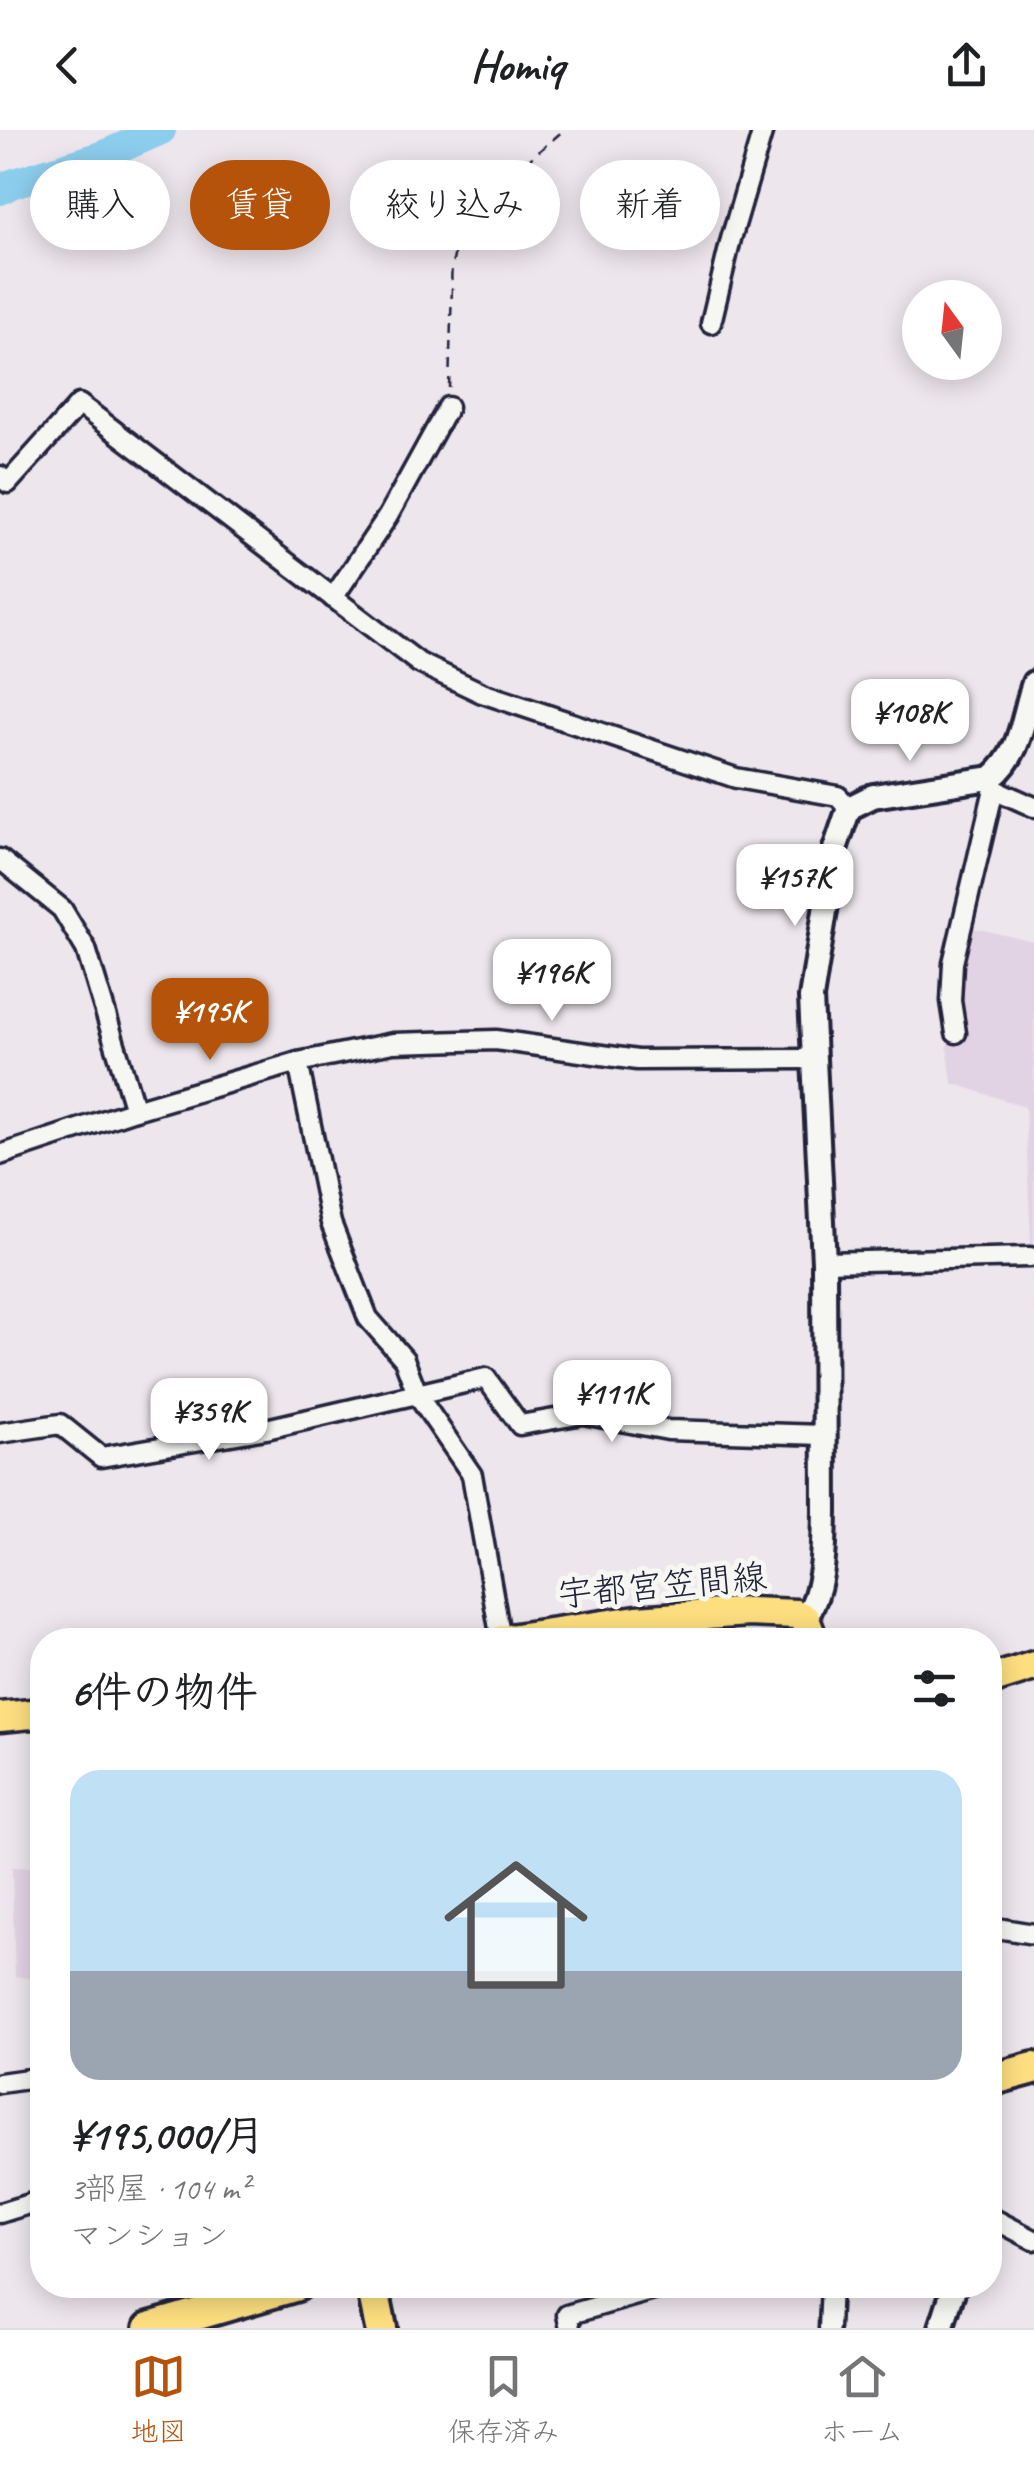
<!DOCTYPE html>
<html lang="ja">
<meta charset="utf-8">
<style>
body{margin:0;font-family:Caveat,"Klee One",sans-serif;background:#f2f2f2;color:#202124;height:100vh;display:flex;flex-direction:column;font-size:38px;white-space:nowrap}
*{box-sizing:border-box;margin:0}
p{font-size:32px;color:#757577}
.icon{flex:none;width:55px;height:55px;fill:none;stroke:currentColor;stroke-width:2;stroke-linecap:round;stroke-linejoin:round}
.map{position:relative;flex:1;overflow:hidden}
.panel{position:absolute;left:30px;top:1498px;width:972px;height:670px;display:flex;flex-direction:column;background:#fff;border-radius:40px;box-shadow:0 5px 25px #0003}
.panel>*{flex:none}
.top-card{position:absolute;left:30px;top:30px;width:975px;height:90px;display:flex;gap:20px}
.needle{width:65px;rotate:345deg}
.tools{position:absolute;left:902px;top:150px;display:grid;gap:20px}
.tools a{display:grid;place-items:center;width:100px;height:100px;border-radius:50%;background:#fff;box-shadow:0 5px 25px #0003;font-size:50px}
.price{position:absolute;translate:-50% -85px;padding:0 22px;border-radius:20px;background:#fff;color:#222;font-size:32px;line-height:65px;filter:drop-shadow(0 2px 5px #0008)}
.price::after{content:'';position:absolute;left:50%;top:60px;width:30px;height:22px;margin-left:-15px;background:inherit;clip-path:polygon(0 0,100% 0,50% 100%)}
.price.selected{background:#b45309;color:#fff}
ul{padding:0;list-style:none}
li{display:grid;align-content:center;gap:20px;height:530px;padding:0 40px}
li span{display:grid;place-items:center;height:310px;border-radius:30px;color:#555}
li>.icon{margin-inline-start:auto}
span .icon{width:180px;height:180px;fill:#fffc;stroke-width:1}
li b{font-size:42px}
h2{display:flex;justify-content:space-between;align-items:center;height:120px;padding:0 40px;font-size:42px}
.chip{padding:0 35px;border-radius:45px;background:#fff;box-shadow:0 5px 25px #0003;font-size:35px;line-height:90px}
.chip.selected{background:#b45309;color:#fff}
header{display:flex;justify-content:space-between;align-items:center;height:130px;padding:0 40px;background:#fff;font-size:45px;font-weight:800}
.tab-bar{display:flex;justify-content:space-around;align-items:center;height:140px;border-top:2px solid #e0e0e0;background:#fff;font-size:28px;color:#757577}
.tab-bar a{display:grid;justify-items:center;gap:5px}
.tab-bar .selected{color:#b45309}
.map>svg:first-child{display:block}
.built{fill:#e2d3e4}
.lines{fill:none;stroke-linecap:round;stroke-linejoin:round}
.river{stroke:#8ccded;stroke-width:30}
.street-casing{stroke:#22223b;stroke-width:25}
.secondary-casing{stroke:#22223b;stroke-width:30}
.primary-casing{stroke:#22223b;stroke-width:35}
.highway-casing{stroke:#22223b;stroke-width:38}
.path{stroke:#22223b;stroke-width:2.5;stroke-dasharray:10 8;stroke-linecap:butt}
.street{stroke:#f6f6f2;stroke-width:18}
.secondary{stroke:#f6f6f2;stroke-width:22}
.primary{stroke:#fddf80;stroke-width:28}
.highway{stroke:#fddf80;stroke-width:30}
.labels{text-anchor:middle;stroke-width:10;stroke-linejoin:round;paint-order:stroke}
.street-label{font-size:35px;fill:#22223b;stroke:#f6f6f2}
</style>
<header><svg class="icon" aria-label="back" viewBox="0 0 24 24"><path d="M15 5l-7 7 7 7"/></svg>Homiq<svg class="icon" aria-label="share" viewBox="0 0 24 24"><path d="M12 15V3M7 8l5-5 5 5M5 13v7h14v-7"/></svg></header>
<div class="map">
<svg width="1034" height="2198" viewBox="0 0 1034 2198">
<rect width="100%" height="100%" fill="#ede6ec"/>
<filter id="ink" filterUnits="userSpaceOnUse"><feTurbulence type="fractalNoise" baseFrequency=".01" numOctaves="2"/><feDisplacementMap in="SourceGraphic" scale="20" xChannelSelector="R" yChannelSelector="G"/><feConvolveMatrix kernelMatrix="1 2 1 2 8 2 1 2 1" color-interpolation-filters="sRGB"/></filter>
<g filter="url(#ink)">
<!-- built -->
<g class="built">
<polygon points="970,797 1034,812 1034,1184 1025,977 952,953 947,915 964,896 958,868 962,833"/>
<polygon points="12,1737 42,1738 42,1850 15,1846"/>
</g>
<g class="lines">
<!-- river -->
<polyline class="river" points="0,60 11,54 102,26 161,0"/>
<defs>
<g id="street">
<polyline points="711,193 731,109 763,0"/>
<polyline points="0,346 8,353 79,274 419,533 482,563 736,648 838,666 849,678"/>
<polyline points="333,468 388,386 448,277"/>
<polyline points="994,659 1034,677"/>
<polyline points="0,729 62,779 86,819 135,980"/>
<polyline points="956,903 951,871 953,833 994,659 991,648"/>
<polyline points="298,932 331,1093 368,1188 404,1229 418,1266 472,1345 501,1510"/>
<polyline points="0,1025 135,980 298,932 393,913 496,910 637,930 813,929"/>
<polyline points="824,1132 1030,1127"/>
<polyline points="0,1303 60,1294 101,1327 266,1299 486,1248 520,1295 583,1284 668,1300 824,1305"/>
<polyline points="990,1797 1034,1804"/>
<polyline points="0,1953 42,1947"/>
<polyline points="0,2083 42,2070"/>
<polyline points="990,2087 1034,2110"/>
<polyline points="570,2198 567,2185 671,2155"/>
<polyline points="829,2198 831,2155"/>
</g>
<g id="secondary">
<path d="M 805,1489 C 825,1458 824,1418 825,1382 L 824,1132 L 811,868 L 835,719 L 849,678 L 873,666 L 991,648 C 1022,623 1022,589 1034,553"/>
<polyline points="941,2198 955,2155"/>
</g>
<g id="primary">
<polyline points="502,1510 637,1490 748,1482 796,1484 805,1489 813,1510"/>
<polyline points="990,1550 1034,1536"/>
<polyline points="0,1587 42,1583"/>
</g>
<g id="highway">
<polyline points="990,1950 1034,1938"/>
<polyline points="372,2155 381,2198"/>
<polyline points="150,2198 297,2155"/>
</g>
</defs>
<!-- street casing -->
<use href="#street" class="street-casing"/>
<!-- secondary casing -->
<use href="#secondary" class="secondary-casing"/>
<!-- primary casing -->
<use href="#primary" class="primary-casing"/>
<!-- highway casing -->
<use href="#highway" class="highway-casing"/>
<!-- path -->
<path class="path" d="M 449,258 L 452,156 C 448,127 465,90 484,68 L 564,0"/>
<!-- street -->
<use href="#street" class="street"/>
<!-- secondary -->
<use href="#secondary" class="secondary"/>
<!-- primary -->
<use href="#primary" class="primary"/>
<!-- highway -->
<use href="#highway" class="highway"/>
</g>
</g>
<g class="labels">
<!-- street labels -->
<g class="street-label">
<text transform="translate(662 1455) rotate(-5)" y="12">宇都宮笠間線</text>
</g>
</g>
</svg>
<div class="tools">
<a><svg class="needle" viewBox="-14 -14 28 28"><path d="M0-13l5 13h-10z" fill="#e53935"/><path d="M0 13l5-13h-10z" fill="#757577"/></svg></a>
</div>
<b class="price" style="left:910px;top:634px">¥108K</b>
<b class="price" style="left:795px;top:799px">¥157K</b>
<b class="price" style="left:552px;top:894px">¥196K</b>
<b class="price selected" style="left:210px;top:933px">¥195K</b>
<b class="price" style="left:612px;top:1315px">¥111K</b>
<b class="price" style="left:209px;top:1333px">¥359K</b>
<div class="top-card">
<a class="chip">購入</a>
<a class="chip selected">賃貸</a>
<a class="chip">絞り込み</a>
<a class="chip">新着</a>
</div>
<section class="panel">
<h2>6件の物件<svg class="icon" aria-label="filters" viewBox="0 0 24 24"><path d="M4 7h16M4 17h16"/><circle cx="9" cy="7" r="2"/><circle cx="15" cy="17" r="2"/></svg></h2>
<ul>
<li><span style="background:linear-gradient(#bfe0f5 65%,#9aa5b1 0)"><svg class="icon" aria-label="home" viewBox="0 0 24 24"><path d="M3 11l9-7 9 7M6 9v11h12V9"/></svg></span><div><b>¥195,000/月</b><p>3部屋 · 104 m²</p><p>マンション</p></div></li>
</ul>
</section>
</div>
<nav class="tab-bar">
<a class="selected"><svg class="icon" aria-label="map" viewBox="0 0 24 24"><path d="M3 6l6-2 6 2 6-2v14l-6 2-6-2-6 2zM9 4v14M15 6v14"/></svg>地図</a>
<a><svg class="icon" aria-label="saved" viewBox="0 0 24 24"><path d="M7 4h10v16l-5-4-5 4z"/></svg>保存済み</a>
<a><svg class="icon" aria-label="home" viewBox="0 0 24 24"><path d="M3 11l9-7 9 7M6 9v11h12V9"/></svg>ホーム</a>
</nav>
